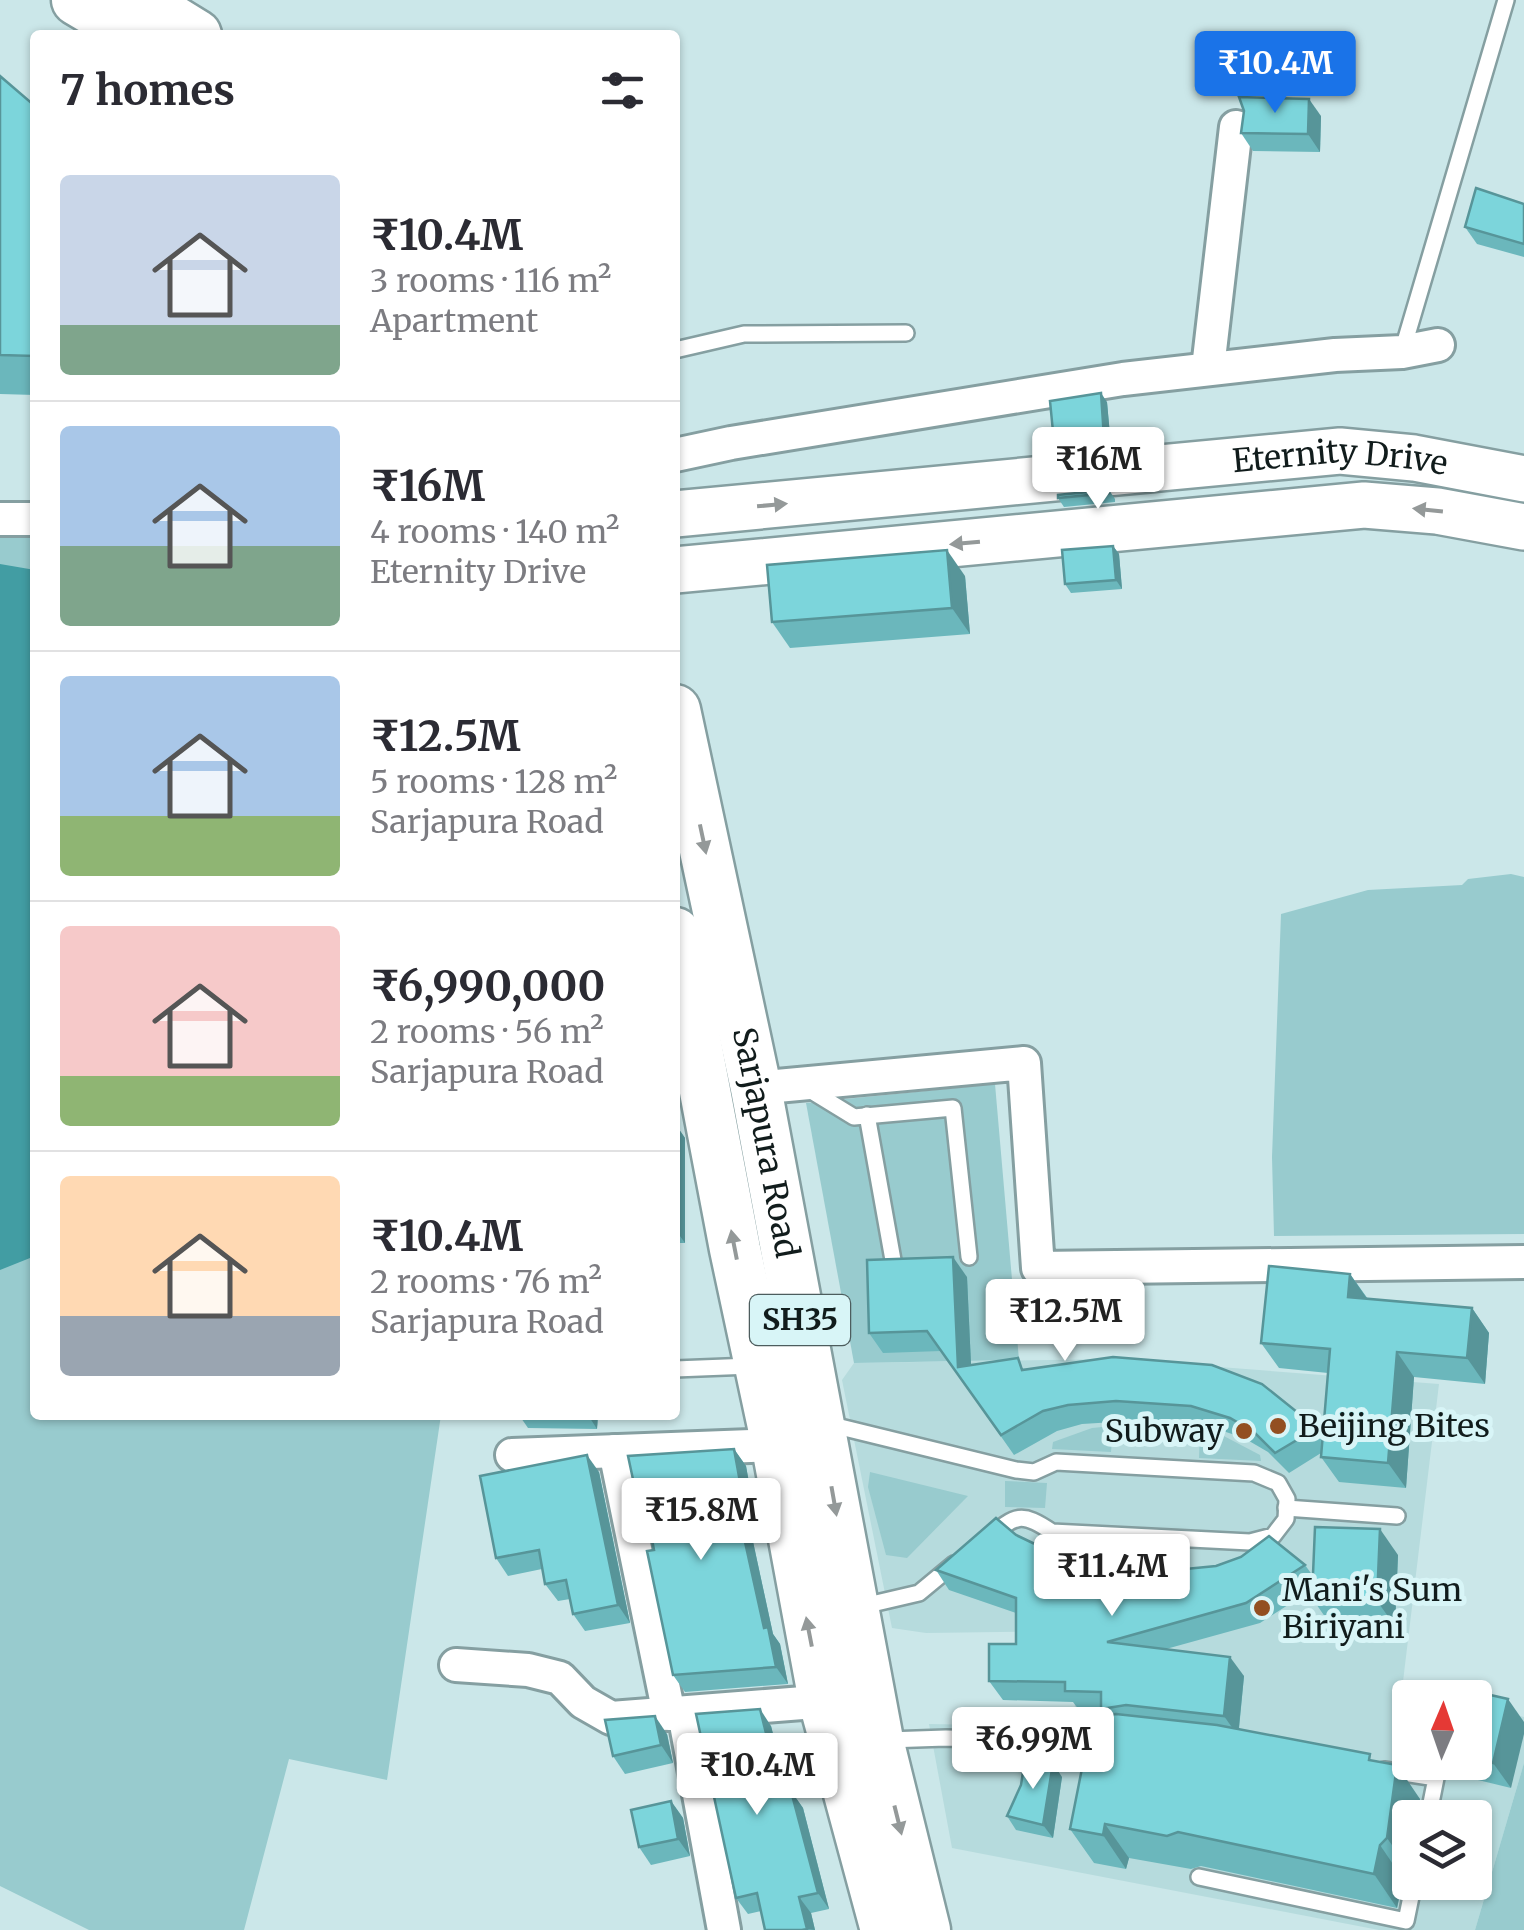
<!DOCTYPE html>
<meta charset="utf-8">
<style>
body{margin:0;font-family:Merriweather,serif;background:#f2f2f3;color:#2b2b33;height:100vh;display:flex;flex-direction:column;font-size:38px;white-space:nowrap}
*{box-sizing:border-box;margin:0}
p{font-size:32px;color:#7c7c81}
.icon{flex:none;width:55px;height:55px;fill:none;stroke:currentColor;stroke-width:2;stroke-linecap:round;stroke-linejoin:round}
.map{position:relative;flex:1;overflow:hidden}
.drawer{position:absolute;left:30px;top:30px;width:650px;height:1390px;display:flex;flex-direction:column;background:#fff;border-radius:10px;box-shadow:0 2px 8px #0004}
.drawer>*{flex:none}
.needle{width:65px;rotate:2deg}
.fabs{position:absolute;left:1392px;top:1680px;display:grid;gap:20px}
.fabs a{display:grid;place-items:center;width:100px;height:100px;border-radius:10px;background:#fff;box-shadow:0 2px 8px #0004;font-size:50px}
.price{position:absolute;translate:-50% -85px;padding:0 22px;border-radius:10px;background:#fff;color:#222;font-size:32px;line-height:65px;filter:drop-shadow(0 2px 5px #0008)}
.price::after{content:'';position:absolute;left:50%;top:60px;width:30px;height:22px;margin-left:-15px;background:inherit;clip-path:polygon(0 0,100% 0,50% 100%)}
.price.current{background:#1a73e8;color:#fff}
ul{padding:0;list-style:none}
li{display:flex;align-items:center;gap:30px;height:250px;padding:0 30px}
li+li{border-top:2px solid #e1e1e2}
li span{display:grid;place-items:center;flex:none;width:280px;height:200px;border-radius:10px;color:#555}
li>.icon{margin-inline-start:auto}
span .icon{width:120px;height:120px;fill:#fffc;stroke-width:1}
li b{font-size:42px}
h2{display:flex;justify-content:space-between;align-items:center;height:120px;padding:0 30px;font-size:42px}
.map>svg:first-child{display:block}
.built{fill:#b6dbdd;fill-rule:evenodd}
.green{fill:#98cbce}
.water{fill:#429da3}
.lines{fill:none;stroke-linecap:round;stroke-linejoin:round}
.lane-casing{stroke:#859fa1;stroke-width:20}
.street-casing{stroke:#859fa1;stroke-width:38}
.secondary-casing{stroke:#859fa1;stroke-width:50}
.primary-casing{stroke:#859fa1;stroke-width:55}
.lane{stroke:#fff;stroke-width:15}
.street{stroke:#fff;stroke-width:32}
.secondary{stroke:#fff;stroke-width:45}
.primary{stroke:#fff;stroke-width:50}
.wall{fill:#6bb7bc}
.shaded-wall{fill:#579599}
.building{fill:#7cd5db;stroke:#579599;stroke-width:2.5}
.oneway{fill:#949999}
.poi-dot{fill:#934f21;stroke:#d8f5f7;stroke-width:4}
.labels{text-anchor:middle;stroke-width:10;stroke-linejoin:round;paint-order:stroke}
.shield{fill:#d8f5f7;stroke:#4d5d5e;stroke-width:2.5}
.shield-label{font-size:30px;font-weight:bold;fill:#111c1c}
.street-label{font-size:32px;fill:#111c1c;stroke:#d8f5f7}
.poi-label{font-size:32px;fill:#111c1c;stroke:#d8f5f7;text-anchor:start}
</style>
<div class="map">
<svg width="1524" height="1930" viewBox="0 0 1524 1930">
<rect width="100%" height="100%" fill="#cbe7e9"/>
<!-- built -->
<path class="built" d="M 1115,1359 L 1439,1384 L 1401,1698 L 1410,1699 L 1410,1762 L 1475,1762 L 1487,1708 L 1524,1717 L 1524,1763 L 1475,1930 L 1379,1930 L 952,1848 L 929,1724 L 1075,1727 L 1074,1631 L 926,1633 L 892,1628 L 842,1380 L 854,1363 ZM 1410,1818 L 1475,1818 L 1475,1882 L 1410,1882 Z"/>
<!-- green -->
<g class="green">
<polygon points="35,529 35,1415 441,1415 387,1780 289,1759 244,1930 89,1930 0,1886 0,530"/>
<polygon points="1511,874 1524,877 1524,1234 1274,1236 1272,1157 1281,914 1368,890 1462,885 1468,879"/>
<polygon points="995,1084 1019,1360 854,1363 806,1103"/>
<polygon points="1113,1426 1111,1452 1052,1449 1053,1442 1092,1428"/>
<polygon points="1200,1431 1220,1434 1260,1455 1261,1461 1199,1458"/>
<polygon points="870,1472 968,1496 907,1558 886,1555 868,1487"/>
<polygon points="1005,1481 1047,1483 1045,1508 1005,1507"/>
<polygon points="1524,1763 1524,1930 1475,1930"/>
</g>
<!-- water -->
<polygon class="water" points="0,564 35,570 35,1256 0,1270"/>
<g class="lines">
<defs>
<g id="lane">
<polyline points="675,350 744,334 906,333"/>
<polyline points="1402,352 1506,0"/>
<polyline points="805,1087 854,1117 953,1108 969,1257"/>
<polyline points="867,1115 893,1260"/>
<polyline points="675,1369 751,1366"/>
<path d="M 828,1424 L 1016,1470 L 1034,1472 L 1056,1462 L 1254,1473 L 1278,1483 L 1287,1499 L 1286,1519 L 1273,1536 L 1250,1542 L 1052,1532 C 1021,1511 1016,1515 988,1538"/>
<polyline points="1286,1508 1397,1516"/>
<polyline points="859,1607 919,1593 954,1564"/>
<polyline points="887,1740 946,1738 1104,1742"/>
<polyline points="1384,1770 1436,1778 1428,1818"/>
<polyline points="1199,1877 1406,1921 1414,1882"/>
</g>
<g id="street">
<polyline points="1208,368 1236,127"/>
<polyline points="675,455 731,443 1123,379 1335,355 1402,352 1438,345"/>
<polyline points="0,519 35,519"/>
<polyline points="756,1088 1024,1063 1038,1268 1524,1262"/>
<polyline points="615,1451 669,1714"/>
<polyline points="512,1455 777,1445"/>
<polyline points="456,1665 528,1670 560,1678 583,1702 611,1718 841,1700"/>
<polyline points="684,1713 724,1930"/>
</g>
<g id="secondary">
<path id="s1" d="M 675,514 L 1340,451 L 1414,458 L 1524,479"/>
<polyline points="675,570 1364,505 1437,511 1524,527"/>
</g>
<g id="primary">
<polyline points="77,0 136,35"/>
<polyline points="139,0 196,35"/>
<path id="s2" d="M 675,710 L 756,1088 L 878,1740 L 925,1930"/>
<polyline points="675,933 735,1249 775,1436 824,1701 886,1930"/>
</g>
</defs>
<!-- lane casing -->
<use href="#lane" class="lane-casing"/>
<!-- street casing -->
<use href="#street" class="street-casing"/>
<!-- secondary casing -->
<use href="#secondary" class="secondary-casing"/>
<!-- primary casing -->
<use href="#primary" class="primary-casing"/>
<!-- lane -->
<use href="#lane" class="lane"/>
<!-- street -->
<use href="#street" class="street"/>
<!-- secondary -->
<use href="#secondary" class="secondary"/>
<!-- primary -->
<use href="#primary" class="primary"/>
</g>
<!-- wall -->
<g class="wall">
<polygon points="0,76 35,106 35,395 0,394"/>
<polygon points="1244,111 1321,116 1320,152 1253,151 1241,133"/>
<polygon points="1524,204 1524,257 1477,244 1465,227"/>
<polygon points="1107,402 1111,446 1060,451 1054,442"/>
<polygon points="1109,490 1115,499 1115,502 1064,507 1058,498"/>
<polygon points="1113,546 1119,554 1122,589 1071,593 1065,584"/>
<polygon points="965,576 970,634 790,648 772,622"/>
<polygon points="675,1114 676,1125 685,1138 685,1243 675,1243"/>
<polygon points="1350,1274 1368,1299 1472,1308 1489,1333 1485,1384 1414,1377 1406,1488 1339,1482 1321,1457 1321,1453 1289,1473 1268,1452 1244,1438 1205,1425 1130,1421 1082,1424 1057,1431 1014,1455 941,1351 883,1353 869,1333 967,1277 971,1365 1026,1369 1317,1428 1323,1436 1328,1373 1279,1368 1261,1343"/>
<polygon points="519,1415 598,1415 597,1429 528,1428"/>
<polygon points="734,1449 746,1466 752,1499 744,1500 773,1634 780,1644 788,1684 685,1692 673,1675 647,1513 637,1498"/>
<polygon points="599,1472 630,1623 585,1631 573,1614 570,1599 558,1601 545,1584 542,1569 508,1576 496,1558"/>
<polygon points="1016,1535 1062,1557 1093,1565 1165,1571 1305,1565 1313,1576 1398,1555 1395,1626 1330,1624 1312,1598 1313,1589 1260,1623 1166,1649 1244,1676 1239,1729 1375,1761 1420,1799 1418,1818 1410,1818 1410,1872 1403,1879 1397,1908 1201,1866 1191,1869 1129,1858 1126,1869 1094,1863 1070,1829 1105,1716 1102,1711 1079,1710 1073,1702 1003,1700 989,1681 1016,1644 1016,1613 949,1590 936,1570"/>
<polygon points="1475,1698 1511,1788 1445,1772 1439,1762 1475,1762"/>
<polygon points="771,1726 788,1792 791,1791 803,1808 829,1909 811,1913 815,1930 765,1930 761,1911 748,1914 736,1898"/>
<polygon points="667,1734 673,1763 625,1774 613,1756"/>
<polygon points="1062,1777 1053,1838 1016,1830 1007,1816"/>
<polygon points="671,1801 683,1818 690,1856 651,1865 639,1847"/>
</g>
<!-- shaded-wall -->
<g class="shaded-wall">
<polygon points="1309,99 1321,116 1320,152 1308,134"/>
<polygon points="1101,393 1107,402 1111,446 1104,438"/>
<polygon points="1113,546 1119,554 1122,589 1116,580"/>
<polygon points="947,550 965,576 970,634 952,608"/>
<polygon points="675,1114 676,1125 685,1138 685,1243 675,1229"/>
<polygon points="953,1257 967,1277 972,1386 958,1367"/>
<polygon points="1350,1274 1368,1300 1348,1297"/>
<polygon points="1472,1308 1489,1333 1485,1384 1467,1358"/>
<polygon points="1397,1352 1414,1377 1406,1488 1388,1463"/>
<polygon points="588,1415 598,1415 597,1429"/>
<polygon points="734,1449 746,1466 752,1499 740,1482"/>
<polygon points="587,1455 599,1472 630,1623 618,1605"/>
<polygon points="732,1483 744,1500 773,1634 780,1644 788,1684 776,1667 764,1628"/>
<polygon points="1380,1529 1398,1555 1395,1626 1377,1601"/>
<polygon points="1230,1657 1244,1676 1238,1736 1224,1716"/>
<polygon points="1508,1699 1524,1722 1524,1734 1511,1788 1493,1763"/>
<polygon points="760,1709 771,1726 792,1810 781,1794"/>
<polygon points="655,1716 667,1734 673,1763 661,1745"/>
<polygon points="1053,1763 1062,1777 1053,1838 1043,1825"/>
<polygon points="1397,1765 1420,1799 1418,1818 1410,1818 1410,1871 1387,1838"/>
<polygon points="791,1791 803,1808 829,1909 818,1893"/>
<polygon points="671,1801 683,1818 690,1856 678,1839"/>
<polygon points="1105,1824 1129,1858 1126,1869 1103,1835"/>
<polygon points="1380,1845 1403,1879 1397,1908 1374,1874"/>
<polygon points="799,1897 811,1913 815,1930 807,1929"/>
</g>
<!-- building -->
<g class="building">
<polygon points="0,76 35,106 35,356 0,355"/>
<polygon points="1239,97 1309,99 1308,134 1241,133 1244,111"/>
<polygon points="1476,188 1524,204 1524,244 1465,227"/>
<polygon points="1101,393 1104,438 1054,442 1050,401"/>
<polygon points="1109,490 1109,493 1058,498 1058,495"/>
<polygon points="1113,546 1116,580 1065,584 1062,550"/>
<polygon points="947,550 952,608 772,622 767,565"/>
<polygon points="953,1257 958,1367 1018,1358 1022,1370 1113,1357 1212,1365 1262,1384 1317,1428 1275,1453 1254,1432 1230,1418 1191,1406 1116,1401 1068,1405 1043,1411 1001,1435 927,1331 869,1333 867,1260"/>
<polygon points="1269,1266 1350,1274 1348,1297 1472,1308 1467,1358 1397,1352 1388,1463 1321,1457 1330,1349 1261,1343"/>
<polygon points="734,1449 740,1482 732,1483 764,1628 768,1627 776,1667 673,1675 647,1551 654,1550 644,1497 637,1498 628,1456"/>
<polygon points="587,1455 618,1605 573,1614 566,1580 545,1584 539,1550 496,1558 480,1476"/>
<polygon points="996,1518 1016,1535 1062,1557 1093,1565 1165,1571 1216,1566 1241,1557 1269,1536 1305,1565 1246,1603 1107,1642 1230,1657 1224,1716 1126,1705 1101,1709 1101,1692 1065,1691 1065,1682 989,1681 989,1644 1016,1644 1016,1598 936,1570"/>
<polygon points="1315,1527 1380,1529 1377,1601 1312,1598"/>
<polygon points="1442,1684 1508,1699 1493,1763 1475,1758 1475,1698 1439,1698"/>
<polygon points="760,1709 781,1794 791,1791 818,1893 799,1897 807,1929 802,1930 765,1930 757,1893 736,1898 696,1714"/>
<polygon points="1116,1714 1217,1725 1370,1754 1369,1760 1397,1765 1387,1838 1380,1845 1374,1874 1178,1832 1167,1836 1105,1824 1103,1835 1070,1829 1092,1718"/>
<polygon points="655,1716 661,1745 613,1756 605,1720"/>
<polygon points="1025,1759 1053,1763 1043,1825 1007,1816 1021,1785"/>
<polygon points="671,1801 678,1839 639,1847 631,1810"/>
</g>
<!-- one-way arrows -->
<defs><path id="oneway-solid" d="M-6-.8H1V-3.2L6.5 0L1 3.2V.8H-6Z" transform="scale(2.5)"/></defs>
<g class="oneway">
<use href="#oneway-solid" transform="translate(772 505) rotate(-5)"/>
<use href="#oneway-solid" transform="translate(1428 510) rotate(-174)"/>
<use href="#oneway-solid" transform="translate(965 543) rotate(175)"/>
<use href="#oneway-solid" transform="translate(703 839) rotate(78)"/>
<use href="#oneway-solid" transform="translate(734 1245) rotate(-101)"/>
<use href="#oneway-solid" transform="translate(834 1501) rotate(80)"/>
<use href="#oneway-solid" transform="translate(809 1632) rotate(-101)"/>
<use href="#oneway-solid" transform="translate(898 1820) rotate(76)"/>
</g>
<!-- markers -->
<g class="poi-dot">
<circle cx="1278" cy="1426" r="10"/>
<circle cx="1244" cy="1431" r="10"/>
<circle cx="1262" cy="1608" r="10"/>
</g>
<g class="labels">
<!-- shield labels -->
<rect class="shield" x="750" y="1295" width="100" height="50" rx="8"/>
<g class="shield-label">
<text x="800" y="1330">SH35</text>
</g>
<!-- street labels -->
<g class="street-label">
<text dy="11" stroke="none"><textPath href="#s1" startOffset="668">Eternity Drive</textPath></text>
<text dy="11" stroke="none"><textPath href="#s2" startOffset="442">Sarjapura Road</textPath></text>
</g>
<!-- poi labels -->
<g class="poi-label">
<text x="1298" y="1437">Beijing Bites</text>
<text x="1224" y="1442" text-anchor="end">Subway</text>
<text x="1282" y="1601">Mani's Sum<tspan x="1282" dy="37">Biriyani</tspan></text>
</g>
</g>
</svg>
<div class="fabs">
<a><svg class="needle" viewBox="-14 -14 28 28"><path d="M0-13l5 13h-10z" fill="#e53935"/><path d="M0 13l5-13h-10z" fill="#7c7c81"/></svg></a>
<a><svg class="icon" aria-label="layers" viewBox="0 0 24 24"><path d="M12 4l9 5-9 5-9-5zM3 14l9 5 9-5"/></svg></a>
</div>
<b class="price current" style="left:1275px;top:116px">₹10.4M</b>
<b class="price" style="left:1098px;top:512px">₹16M</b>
<b class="price" style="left:1065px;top:1364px">₹12.5M</b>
<b class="price" style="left:701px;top:1563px">₹15.8M</b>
<b class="price" style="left:1112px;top:1619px">₹11.4M</b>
<b class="price" style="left:1033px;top:1792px">₹6.99M</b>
<b class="price" style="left:757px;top:1818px">₹10.4M</b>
<section class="drawer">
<h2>7 homes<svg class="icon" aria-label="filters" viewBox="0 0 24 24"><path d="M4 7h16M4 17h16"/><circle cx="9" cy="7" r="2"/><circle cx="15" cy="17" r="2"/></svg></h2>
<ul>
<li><span style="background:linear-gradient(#c9d6e8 75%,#7fa58c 0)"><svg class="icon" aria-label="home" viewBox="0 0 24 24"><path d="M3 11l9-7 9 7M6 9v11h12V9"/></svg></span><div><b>₹10.4M</b><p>3 rooms · 116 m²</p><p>Apartment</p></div></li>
<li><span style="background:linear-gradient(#a9c7e8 60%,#7fa58c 0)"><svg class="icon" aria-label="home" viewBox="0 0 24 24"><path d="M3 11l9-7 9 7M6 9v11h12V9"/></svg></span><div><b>₹16M</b><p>4 rooms · 140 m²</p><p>Eternity Drive</p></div></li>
<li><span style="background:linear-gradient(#a9c7e8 70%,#8fb573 0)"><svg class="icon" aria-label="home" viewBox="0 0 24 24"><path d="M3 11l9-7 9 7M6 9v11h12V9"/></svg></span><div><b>₹12.5M</b><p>5 rooms · 128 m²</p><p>Sarjapura Road</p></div></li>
<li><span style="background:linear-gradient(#f6c9c9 75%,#8fb573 0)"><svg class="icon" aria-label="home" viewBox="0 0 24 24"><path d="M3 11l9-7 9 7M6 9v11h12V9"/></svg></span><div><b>₹6,990,000</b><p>2 rooms · 56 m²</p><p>Sarjapura Road</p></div></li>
<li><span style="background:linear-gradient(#ffd9b3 70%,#9aa5b1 0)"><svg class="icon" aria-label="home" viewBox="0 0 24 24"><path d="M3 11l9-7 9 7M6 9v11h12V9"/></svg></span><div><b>₹10.4M</b><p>2 rooms · 76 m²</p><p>Sarjapura Road</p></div></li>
</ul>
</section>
</div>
